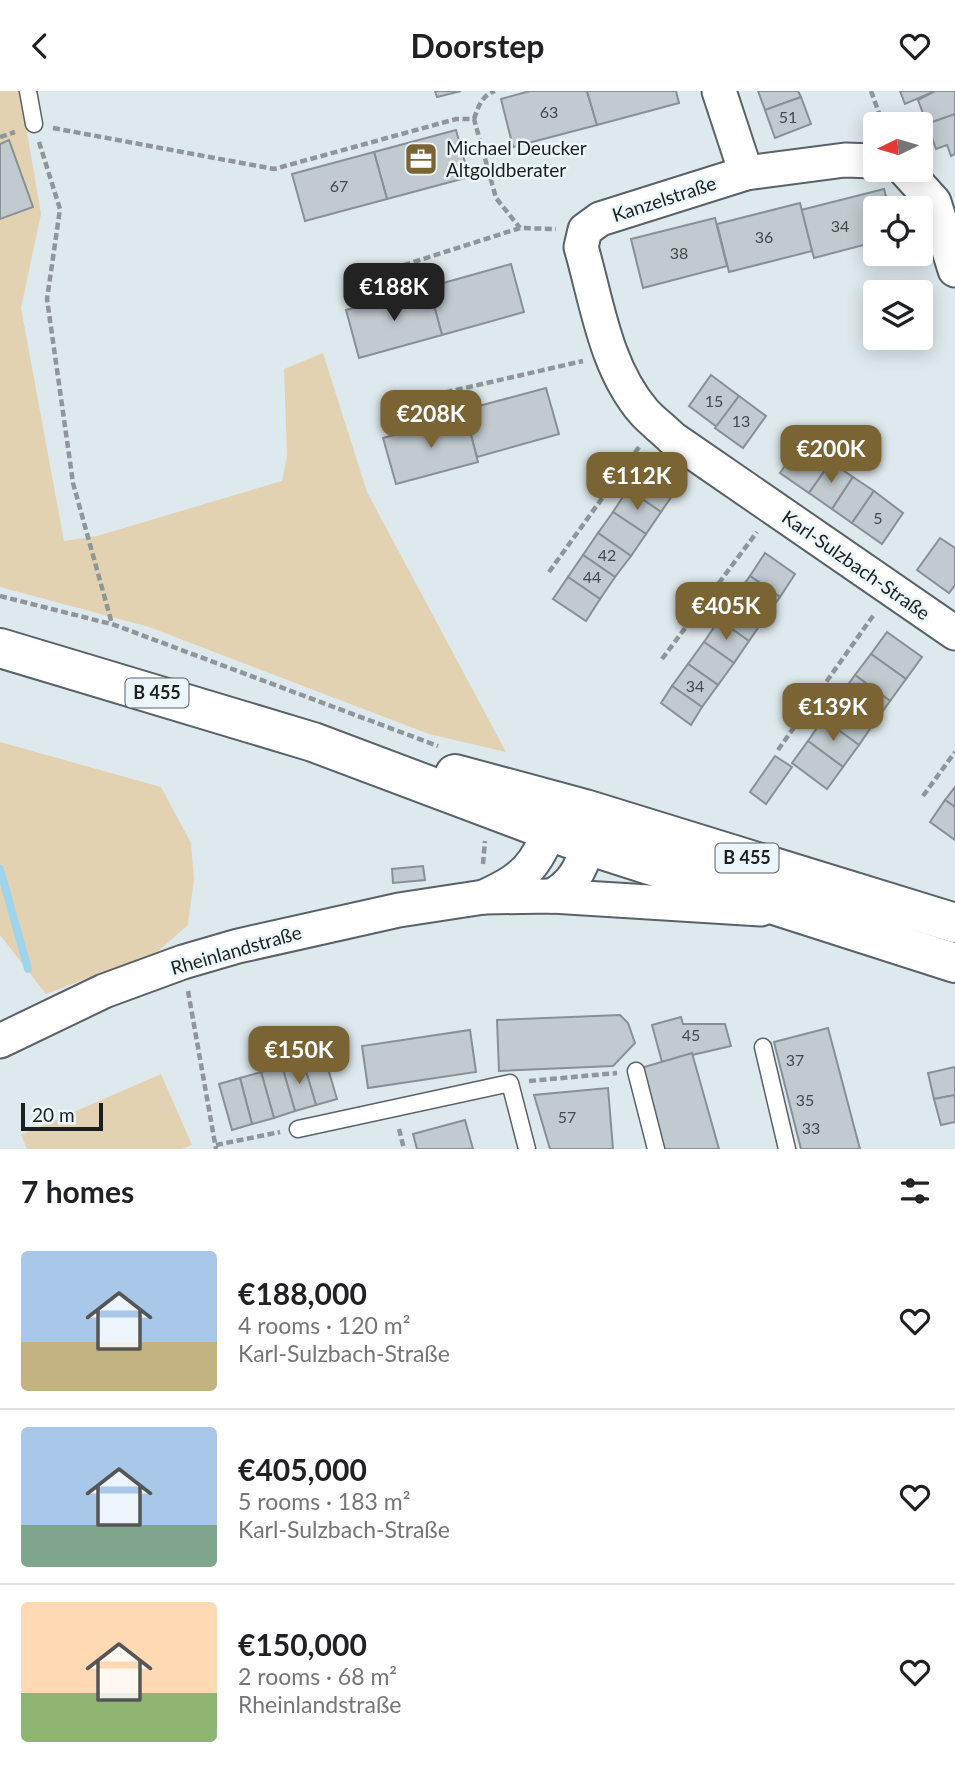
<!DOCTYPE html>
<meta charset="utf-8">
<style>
body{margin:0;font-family:Lato,sans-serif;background:#f6f6f6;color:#202124;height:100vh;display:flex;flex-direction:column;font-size:26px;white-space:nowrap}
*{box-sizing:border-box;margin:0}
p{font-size:23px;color:#757577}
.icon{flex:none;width:38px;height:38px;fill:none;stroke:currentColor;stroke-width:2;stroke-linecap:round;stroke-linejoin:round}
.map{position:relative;height:1058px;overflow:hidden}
.panel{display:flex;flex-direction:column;background:#fff;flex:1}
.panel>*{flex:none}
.needle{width:46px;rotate:265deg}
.buttons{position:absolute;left:863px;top:21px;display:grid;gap:14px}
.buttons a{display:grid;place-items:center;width:70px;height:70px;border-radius:7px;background:#fff;box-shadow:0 4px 18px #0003;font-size:35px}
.scale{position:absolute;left:21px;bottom:18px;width:82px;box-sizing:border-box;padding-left:7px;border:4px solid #1b1f20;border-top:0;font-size:19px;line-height:24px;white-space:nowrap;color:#1b1f20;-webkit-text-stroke:5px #ebf6fb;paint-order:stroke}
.price{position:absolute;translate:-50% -60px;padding:0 16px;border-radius:14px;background:#7b6434;color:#fff;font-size:23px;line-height:46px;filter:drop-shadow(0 2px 4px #0008)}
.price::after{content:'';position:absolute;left:50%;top:42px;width:21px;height:16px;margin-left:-10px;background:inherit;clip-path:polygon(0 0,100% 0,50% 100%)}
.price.selected{background:#222;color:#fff}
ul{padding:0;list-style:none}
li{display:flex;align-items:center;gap:21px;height:175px;padding:0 21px}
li+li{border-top:2px solid #e0e0e0}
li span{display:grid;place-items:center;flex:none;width:196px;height:140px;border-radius:7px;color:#555}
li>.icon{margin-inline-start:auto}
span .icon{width:84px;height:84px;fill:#fffc;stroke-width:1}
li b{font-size:30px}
h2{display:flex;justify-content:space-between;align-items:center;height:84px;padding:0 21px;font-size:30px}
header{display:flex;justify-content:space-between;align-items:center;height:91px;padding:0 21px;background:#fff;font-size:32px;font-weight:700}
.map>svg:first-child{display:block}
.green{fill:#e3d2b1}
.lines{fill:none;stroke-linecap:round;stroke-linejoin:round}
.stream{stroke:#9ed4ec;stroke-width:8}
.building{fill:#c0cacf;stroke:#879195;stroke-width:2}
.service-casing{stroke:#596266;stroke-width:19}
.minor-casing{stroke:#596266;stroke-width:37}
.primary-casing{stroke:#596266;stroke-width:42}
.path{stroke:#8e9699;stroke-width:4.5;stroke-dasharray:7 3.5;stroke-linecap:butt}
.service{stroke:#fff;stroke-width:16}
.minor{stroke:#fff;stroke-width:33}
.primary{stroke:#fff;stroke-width:38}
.labels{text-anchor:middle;stroke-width:5;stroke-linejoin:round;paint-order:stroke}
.number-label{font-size:16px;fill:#444a4c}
.shield{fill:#ebf6fb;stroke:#596062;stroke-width:2}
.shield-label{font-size:18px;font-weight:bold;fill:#1b1f20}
.poi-label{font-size:19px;fill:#1b1f20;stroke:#ebf6fb;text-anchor:start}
.street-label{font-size:19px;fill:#1b1f20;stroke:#ebf6fb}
</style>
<header><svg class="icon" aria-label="back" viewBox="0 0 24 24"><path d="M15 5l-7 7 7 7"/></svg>Doorstep<svg class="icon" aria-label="heart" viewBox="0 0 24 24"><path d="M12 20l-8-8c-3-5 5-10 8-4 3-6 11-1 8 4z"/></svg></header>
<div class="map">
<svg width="955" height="1058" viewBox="0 0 955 1058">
<rect width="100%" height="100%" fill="#dee9ed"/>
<!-- green -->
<g class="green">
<polygon points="0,0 20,0 41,123 21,217 64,450 97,445 282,390 287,365 284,278 323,262 367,401 506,661 429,643 149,536 0,496"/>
<polygon points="0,651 161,696 191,752 194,788 188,834 157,861 46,903 0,844"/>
<polygon points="161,983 192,1054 182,1058 27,1058 21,1044"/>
</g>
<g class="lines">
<!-- stream -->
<polyline class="stream" points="0,778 28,878"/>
</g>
<!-- building -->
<g class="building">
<polygon points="435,0 461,0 437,6"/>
<polygon points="530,0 587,0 597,34 513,56 501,8"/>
<polygon points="587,0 676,0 679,12 597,34"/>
<polygon points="758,0 798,0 801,6 765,19"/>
<polygon points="900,0 935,0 905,13"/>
<polygon points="935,0 955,0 955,23 927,33 918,9"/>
<polygon points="801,6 811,33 775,47 765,19"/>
<polygon points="955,23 955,63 951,65 947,54 936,58 927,33"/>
<polygon points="456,39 469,86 387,108 374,61"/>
<polygon points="9,49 33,116 0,128 0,53"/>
<polygon points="374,61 387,108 305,130 292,83"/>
<polygon points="884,98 889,117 875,117 875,151 814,167 801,119"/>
<polygon points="800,112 812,160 729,181 717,133"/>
<polygon points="715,127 727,175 643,197 631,148"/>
<polygon points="511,173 524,221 442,244 429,196"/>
<polygon points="429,196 442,244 359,267 346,219"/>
<polygon points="711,284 739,305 717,336 689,315"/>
<polygon points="546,297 559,343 477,366 464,319"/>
<polygon points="739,305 766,325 743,357 715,337"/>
<polygon points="466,325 478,371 396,393 383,347"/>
<polygon points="802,351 831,371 809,402 780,382"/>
<polygon points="831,371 853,386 832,418 809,402"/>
<polygon points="643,377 676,399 661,421 628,398"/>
<polygon points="853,386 874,400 852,432 832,418"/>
<polygon points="628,398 661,421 646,443 613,421"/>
<polygon points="874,400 903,422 882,453 852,432"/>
<polygon points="613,421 646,443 631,465 598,442"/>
<polygon points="598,442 631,465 615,486 583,464"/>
<polygon points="940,447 955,457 955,494 949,502 917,479"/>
<polygon points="765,462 795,483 780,506 750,485"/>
<polygon points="583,464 615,486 600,508 568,486"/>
<polygon points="750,485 780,506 764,528 734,507"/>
<polygon points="568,486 600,508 586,530 553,508"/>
<polygon points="734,507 764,528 749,550 719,529"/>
<polygon points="719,529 749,550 734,572 704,551"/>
<polygon points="887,541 922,566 906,588 871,563"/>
<polygon points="704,551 734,572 718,594 688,573"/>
<polygon points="871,563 906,588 890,610 855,584"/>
<polygon points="688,573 718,594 702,616 672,595"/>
<polygon points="855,584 890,610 874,632 839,606"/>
<polygon points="672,595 702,616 691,634 661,612"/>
<polygon points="839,606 874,632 859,654 823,628"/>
<polygon points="823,628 859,654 843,676 808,650"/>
<polygon points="808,650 843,676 827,698 792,672"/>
<polygon points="775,665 792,676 766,713 750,701"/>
<polygon points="955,696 955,716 945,709"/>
<polygon points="945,709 955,716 955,749 930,731"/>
<polygon points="423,775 425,789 393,792 392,778"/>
<polygon points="620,924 628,932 635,952 613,975 499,980 497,929"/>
<polygon points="681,926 683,933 725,933 731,955 662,971 652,934"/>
<polygon points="828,937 860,1058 801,1058 774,951"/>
<polygon points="470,939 476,981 368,997 362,955"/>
<polygon points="692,962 719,1058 664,1058 641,977"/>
<polygon points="324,964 337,1008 316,1014 303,970"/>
<polygon points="303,970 316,1014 295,1020 282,975"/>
<polygon points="282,975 295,1020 274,1027 261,981"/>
<polygon points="955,976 955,1004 934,1008 928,982"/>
<polygon points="261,981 274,1027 252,1033 240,987"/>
<polygon points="240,987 252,1033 232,1039 219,993"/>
<polygon points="608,997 613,1058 550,1058 534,1004"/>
<polygon points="955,1004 955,1031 941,1034 934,1008"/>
<polygon points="465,1029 473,1058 417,1058 413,1043"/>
</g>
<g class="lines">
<defs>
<g id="service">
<polyline points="28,0 34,33"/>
<polyline points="763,956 787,1058"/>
<polyline points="636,980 656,1058"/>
<polyline points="298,1038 510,992 527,1058"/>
</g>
<g id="minor">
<polyline points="719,0 746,82"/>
<path d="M 875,70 L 845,69 L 746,82 L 600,128 L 585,139 L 581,156 C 597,211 605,276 644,321 C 652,330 663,338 672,347 L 955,542"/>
<polyline points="905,79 934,111 955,179"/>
<path d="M 484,806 C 503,797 522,788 534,770 C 555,740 542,730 585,718 C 590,754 586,786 552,805"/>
<polyline points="0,950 104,900 183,871 238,855 399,819 484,806 552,805 761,818"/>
</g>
<g id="primary">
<polyline points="0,557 313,651 587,754 955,872"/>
<polyline points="455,683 585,718 955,832"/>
</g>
</defs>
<!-- service casing -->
<use href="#service" class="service-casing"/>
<!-- minor casing -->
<use href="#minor" class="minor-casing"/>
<!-- primary casing -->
<use href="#primary" class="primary-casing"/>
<!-- path -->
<g class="path">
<polyline points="871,0 883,33"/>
<path d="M 474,28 C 478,16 482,4 495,0"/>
<polyline points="53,37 274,78 456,28 474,28 496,107 520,137"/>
<polyline points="0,46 15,41"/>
<polyline points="39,51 60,118 47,208 73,392 112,533 438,655"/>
<polyline points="381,195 376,183 520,137 556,138"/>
<polyline points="418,326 412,309 583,270"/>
<polyline points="549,481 639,356"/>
<polyline points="0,505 111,533"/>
<polyline points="662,568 757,441"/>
<polyline points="778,659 875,522"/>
<polyline points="923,705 955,661"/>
<polyline points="483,773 485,750"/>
<polyline points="188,900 216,1058"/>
<polyline points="529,990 617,982"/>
<polyline points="399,1038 404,1058"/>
<polyline points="216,1054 280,1041"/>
</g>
<!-- service -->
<use href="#service" class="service"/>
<!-- minor -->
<use href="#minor" class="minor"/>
<!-- primary -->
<use href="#primary" class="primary"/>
</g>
<!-- icons -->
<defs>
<symbol id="office-square" viewBox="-11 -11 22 22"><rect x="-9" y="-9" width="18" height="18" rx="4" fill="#7b6434" stroke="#ebf6fb"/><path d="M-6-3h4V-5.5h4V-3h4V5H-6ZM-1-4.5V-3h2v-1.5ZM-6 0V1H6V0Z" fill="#fff"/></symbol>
</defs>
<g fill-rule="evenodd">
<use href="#office-square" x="402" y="49" width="38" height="38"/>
</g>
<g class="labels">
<!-- number labels -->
<g class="number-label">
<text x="549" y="27">63</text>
<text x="788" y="32">51</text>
<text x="339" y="101">67</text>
<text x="840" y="141">34</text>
<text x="764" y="152">36</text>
<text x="679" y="168">38</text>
<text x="714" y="316">15</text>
<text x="741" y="336">13</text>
<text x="878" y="433">5</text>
<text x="607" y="470">42</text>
<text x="592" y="492">44</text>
<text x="695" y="601">34</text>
<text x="691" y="950">45</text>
<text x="795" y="975">37</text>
<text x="805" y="1015">35</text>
<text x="567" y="1032">57</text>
<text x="811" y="1043">33</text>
</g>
<!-- shield labels -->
<g class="shield">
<rect x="125.5" y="587.5" width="63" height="29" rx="5"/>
<rect x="715.5" y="752.5" width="63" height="29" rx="5"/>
</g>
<g class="shield-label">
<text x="157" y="608">B 455</text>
<text x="747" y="773">B 455</text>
</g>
<!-- poi labels -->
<g class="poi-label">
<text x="446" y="64">Michael Deucker<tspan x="446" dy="22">Altgoldberater</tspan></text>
</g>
<!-- street labels -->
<g class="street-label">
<text transform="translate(664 108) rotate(-18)" y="7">Kanzelstraße</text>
<text transform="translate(856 474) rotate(35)" y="7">Karl-Sulzbach-Straße</text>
<text transform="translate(236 859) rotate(-16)" y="7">Rheinlandstraße</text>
</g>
</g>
</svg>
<div class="buttons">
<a><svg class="needle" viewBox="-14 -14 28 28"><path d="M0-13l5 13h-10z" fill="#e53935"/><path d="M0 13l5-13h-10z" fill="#757577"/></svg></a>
<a><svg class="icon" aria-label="locate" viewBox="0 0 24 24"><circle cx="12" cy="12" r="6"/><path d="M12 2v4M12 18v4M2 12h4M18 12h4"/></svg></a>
<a><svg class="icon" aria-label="layers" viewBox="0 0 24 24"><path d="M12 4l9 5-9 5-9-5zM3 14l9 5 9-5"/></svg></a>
</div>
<div class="scale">20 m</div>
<b class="price selected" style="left:394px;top:232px">€188K</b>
<b class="price" style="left:431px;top:359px">€208K</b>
<b class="price" style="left:831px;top:394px">€200K</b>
<b class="price" style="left:637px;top:421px">€112K</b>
<b class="price" style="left:726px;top:551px">€405K</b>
<b class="price" style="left:833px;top:652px">€139K</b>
<b class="price" style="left:299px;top:995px">€150K</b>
</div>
<section class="panel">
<h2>7 homes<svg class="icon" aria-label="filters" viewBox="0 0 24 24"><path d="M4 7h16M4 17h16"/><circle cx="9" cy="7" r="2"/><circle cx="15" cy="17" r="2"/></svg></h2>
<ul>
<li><span style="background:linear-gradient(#a9c7e8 65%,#c2b280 0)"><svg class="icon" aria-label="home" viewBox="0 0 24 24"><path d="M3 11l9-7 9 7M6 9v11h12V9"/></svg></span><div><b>€188,000</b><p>4 rooms · 120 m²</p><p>Karl-Sulzbach-Straße</p></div><svg class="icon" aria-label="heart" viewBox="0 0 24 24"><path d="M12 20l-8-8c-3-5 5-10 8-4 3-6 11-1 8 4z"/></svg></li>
<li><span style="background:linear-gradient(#a9c7e8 70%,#7fa58c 0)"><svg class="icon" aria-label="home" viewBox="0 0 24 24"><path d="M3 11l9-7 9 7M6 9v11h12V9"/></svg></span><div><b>€405,000</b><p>5 rooms · 183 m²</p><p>Karl-Sulzbach-Straße</p></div><svg class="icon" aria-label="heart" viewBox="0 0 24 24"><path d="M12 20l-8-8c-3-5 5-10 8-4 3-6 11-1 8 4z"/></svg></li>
<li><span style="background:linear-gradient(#ffd9b3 65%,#8fb573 0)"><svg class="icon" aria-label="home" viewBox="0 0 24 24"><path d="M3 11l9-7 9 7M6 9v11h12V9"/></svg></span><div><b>€150,000</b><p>2 rooms · 68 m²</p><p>Rheinlandstraße</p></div><svg class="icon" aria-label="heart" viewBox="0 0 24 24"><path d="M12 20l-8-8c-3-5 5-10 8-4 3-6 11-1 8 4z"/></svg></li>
</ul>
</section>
